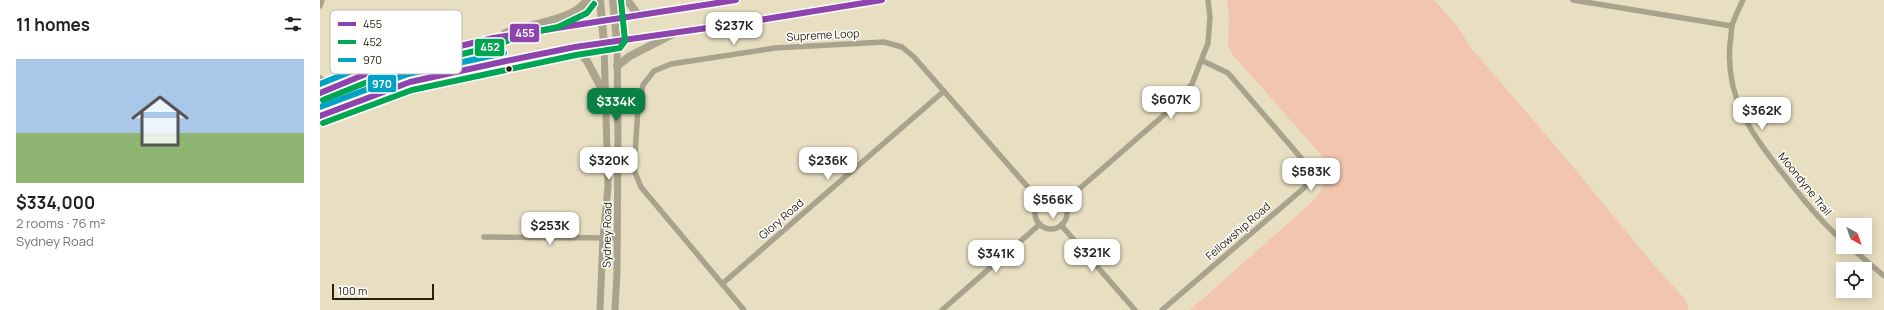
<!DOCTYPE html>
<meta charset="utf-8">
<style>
body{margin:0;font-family:Manrope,sans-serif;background:#f6f6f6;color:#202124;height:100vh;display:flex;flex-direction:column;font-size:15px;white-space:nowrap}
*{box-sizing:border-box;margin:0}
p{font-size:13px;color:#757577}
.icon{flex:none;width:22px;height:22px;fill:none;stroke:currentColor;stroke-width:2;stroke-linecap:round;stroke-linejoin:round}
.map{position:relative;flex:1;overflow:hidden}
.panel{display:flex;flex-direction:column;background:#fff;width:320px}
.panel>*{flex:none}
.needle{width:26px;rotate:140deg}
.controls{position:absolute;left:1516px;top:218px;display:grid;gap:8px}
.controls a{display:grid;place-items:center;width:36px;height:36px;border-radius:0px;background:#fff;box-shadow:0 2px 10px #0003;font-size:20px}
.scale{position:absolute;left:12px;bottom:10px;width:102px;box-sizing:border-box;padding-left:4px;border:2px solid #26200c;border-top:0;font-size:11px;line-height:14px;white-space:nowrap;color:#26200c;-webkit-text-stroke:3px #fff;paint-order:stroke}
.price{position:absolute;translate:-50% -34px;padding:0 9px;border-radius:8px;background:#fff;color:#222;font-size:13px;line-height:26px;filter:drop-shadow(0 1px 2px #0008)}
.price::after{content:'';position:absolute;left:50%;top:24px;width:12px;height:9px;margin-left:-6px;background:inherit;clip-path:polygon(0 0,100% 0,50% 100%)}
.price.selected{background:#0b8043;color:#fff}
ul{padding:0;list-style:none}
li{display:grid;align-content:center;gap:8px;height:212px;padding:0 16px}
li+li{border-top:1px solid #e0e0e0}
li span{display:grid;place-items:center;height:124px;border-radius:0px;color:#555}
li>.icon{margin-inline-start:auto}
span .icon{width:72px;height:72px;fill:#fffc;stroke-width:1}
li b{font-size:17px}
h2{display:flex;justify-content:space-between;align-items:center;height:48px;padding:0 16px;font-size:17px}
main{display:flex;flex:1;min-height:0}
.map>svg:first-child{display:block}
.green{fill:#f1c5ae}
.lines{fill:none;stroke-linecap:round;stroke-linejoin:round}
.minor{stroke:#a9a38d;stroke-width:5.5}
.tertiary{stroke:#a9a38d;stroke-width:7}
.primary{stroke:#aca58d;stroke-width:8}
.bus-1-casing{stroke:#fff;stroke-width:9}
.bus-2-casing{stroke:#fff;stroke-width:9}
.bus-3-casing{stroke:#fff;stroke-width:9}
.bus-1{stroke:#8e44ad;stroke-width:6}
.bus-2{stroke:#00a651;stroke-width:6}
.bus-3{stroke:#02a2c4;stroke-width:6}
.bus-dot{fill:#26200c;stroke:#fff;stroke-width:1.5}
.labels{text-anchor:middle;stroke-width:3;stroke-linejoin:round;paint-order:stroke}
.street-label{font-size:11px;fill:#26200c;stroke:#fff}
.key{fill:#fff;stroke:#bebcb6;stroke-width:1}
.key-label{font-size:11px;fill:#26200c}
.line-badge{stroke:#fff;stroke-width:1.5}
.badge-label{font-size:11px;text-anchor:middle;font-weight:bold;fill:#fff}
</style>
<main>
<section class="panel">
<h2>11 homes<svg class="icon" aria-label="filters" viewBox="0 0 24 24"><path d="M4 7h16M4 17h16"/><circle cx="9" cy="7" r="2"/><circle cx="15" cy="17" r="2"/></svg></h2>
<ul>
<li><span style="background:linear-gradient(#a9c7e8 60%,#8fb573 0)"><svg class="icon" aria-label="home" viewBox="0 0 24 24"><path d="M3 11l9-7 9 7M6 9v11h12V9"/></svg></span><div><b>$334,000</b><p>2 rooms · 76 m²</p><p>Sydney Road</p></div></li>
</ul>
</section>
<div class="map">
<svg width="1564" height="310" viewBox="0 0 1564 310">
<rect width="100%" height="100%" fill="#e8dfc2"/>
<!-- green -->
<path class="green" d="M 907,0 L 1114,0 L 1138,27 L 1151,48 L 1244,156 L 1333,264 L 1364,298 L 1368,305 L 1368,310 L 870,310 L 992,202 C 1005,188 1009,174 1002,156 L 913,55 L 908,46 L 909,17 Z"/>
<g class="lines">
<!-- minor -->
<g class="minor">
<polyline points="1253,0 1412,26"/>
<path d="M 1423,0 C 1419,8 1415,17 1412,25 C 1411,31 1411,38 1410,44 C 1405,98 1432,135 1464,175 C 1482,198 1501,222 1523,241"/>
<polyline points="0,6 2,0"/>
<polyline points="0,78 13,88"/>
<circle cx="731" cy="213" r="16"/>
<polyline points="743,203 852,108 872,84 888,43 890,17 888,0"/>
<polyline points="741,225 815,310"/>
<polyline points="164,237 298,238"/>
<polyline points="1530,247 1564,276"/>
<polyline points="402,284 624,91"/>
<polyline points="424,310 321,187 314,170 318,108 323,85 334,71 351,64 455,48 564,42 582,47 594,57 720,201"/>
<polyline points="622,310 719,225"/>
<polyline points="842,310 984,188 991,177 988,166 908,73 883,61"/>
</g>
<!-- tertiary -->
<g class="tertiary">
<polyline points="280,310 283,237 288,187 284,43"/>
<polyline points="295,310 297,272 298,136 297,41"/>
</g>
<!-- primary -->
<g class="primary">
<polyline points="280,0 284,43"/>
<polyline points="293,0 297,41"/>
<polyline points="307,0 319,16"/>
<path d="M 185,33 C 208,24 253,21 267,0"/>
<polyline points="255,47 267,61 286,97"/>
<polyline points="297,66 310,56 353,34"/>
<polyline points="0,93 75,62 173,38 416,0"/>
<polyline points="0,116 90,82 186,61 255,47 415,24 562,0"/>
</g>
<defs>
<g id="bus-1">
<polyline points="0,93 75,62 173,38 416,0"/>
<polyline points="0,116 90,82 186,61 255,47 415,24 562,0"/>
</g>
<g id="bus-2">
<polyline points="3,100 77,70 175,46 201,35 238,27 267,13 274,4"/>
<polyline points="3,123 92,90 256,55 300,48 305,41 301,0"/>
</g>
<g id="bus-3">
<polyline points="0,84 72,55"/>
<polyline points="0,107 88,74 184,53"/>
</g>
</defs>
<!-- bus-1 casing -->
<use href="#bus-1" class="bus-1-casing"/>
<!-- bus-2 casing -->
<use href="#bus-2" class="bus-2-casing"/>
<!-- bus-3 casing -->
<use href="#bus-3" class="bus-3-casing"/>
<!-- bus-1 -->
<use href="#bus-1" class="bus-1"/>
<!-- bus-2 -->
<use href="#bus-2" class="bus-2"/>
<!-- bus-3 -->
<use href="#bus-3" class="bus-3"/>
</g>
<!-- markers -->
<circle class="bus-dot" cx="189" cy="69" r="3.5"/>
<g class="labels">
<!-- street labels -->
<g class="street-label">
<text transform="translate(503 35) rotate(-3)" y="4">Supreme Loop</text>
<text transform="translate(1485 184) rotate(51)" y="4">Moondyne Trail</text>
<text transform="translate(461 219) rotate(-41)" y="4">Glory Road</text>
<text transform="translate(918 231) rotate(-41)" y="4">Fellowship Road</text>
<text transform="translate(287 235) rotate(-89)" y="4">Sydney Road</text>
</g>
</g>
<!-- legend -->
<rect x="10" y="10" width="132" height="64" rx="6" class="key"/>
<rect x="18" y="22" width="18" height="4" fill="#8e44ad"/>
<rect x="18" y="40" width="18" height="4" fill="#00a651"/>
<rect x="18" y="58" width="18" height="4" fill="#02a2c4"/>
<g class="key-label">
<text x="43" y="28">455</text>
<text x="43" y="46">452</text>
<text x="43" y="64">970</text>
</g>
<g class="line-badge">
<rect x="189" y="23" width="31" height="20" rx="4" fill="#8e44ad"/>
<rect x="154" y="38" width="31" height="19" rx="4" fill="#00a651"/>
<rect x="47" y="74" width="30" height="19" rx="4" fill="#02a2c4"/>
</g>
<g class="badge-label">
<text x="205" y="37">455</text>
<text x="170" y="51">452</text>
<text x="62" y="88">970</text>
</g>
</svg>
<div class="controls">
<a><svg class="needle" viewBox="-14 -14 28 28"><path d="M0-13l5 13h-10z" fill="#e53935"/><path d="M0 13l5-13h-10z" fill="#757577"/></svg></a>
<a><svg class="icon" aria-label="locate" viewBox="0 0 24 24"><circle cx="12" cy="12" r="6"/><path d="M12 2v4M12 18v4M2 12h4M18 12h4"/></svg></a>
</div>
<div class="scale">100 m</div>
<b class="price" style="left:414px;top:46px">$237K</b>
<b class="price" style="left:851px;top:120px">$607K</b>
<b class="price selected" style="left:296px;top:122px">$334K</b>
<b class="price" style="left:1442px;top:131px">$362K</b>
<b class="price" style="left:289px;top:181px">$320K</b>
<b class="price" style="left:508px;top:181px">$236K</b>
<b class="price" style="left:991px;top:192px">$583K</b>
<b class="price" style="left:733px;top:220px">$566K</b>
<b class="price" style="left:230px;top:246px">$253K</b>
<b class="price" style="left:772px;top:273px">$321K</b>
<b class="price" style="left:676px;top:274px">$341K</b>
</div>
</main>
